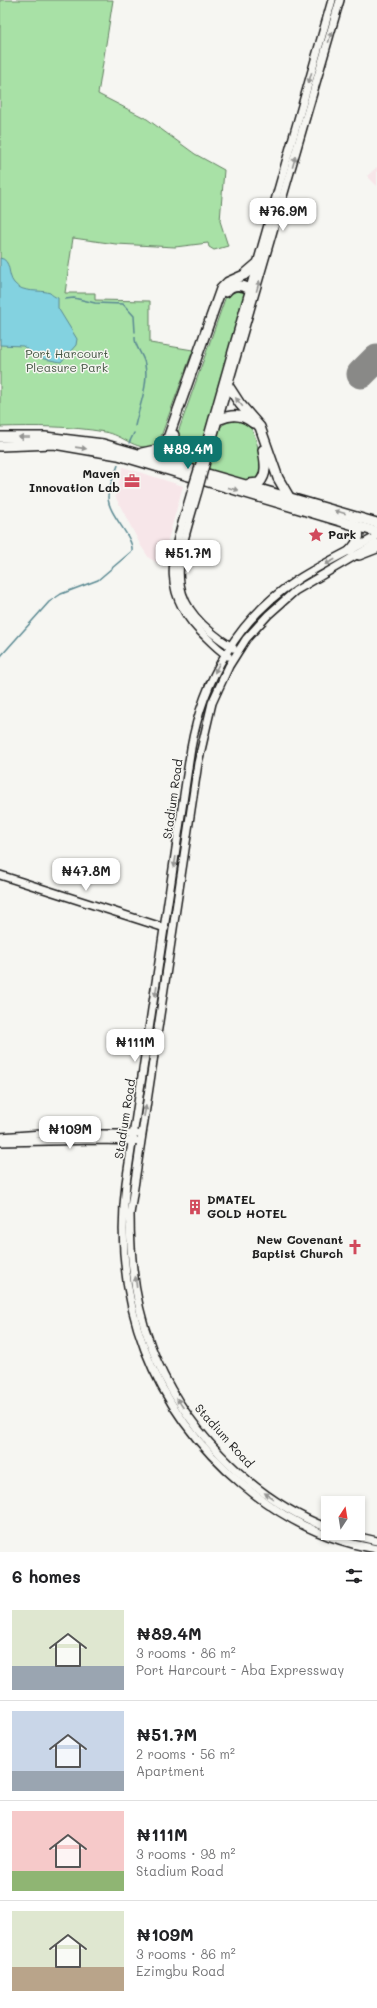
<!DOCTYPE html>
<meta charset="utf-8">
<style>
body{margin:0;font-family:Mali,sans-serif;background:#f2f2f2;color:#202124;height:100vh;display:flex;flex-direction:column;font-size:15px;white-space:nowrap}
*{box-sizing:border-box;margin:0}
p{font-size:13px;color:#757577}
.icon{flex:none;width:22px;height:22px;fill:none;stroke:currentColor;stroke-width:2;stroke-linecap:round;stroke-linejoin:round}
.map{position:relative;height:1552px;overflow:hidden}
.sheet{display:flex;flex-direction:column;background:#fff;flex:1}
.sheet>*{flex:none}
.needle{width:26px;rotate:12deg}
.fabs{position:absolute;left:321px;top:1496px;display:grid;gap:8px}
.fabs a{display:grid;place-items:center;width:44px;height:44px;border-radius:0px;background:#fff;box-shadow:0 2px 6px #0003;font-size:20px}
.price{position:absolute;translate:-50% -34px;padding:0 9px;border-radius:8px;background:#fff;color:#222;font-size:13px;line-height:26px;filter:drop-shadow(0 1px 2px #0008)}
.price::after{content:'';position:absolute;left:50%;top:24px;width:12px;height:9px;margin-left:-6px;background:inherit;clip-path:polygon(0 0,100% 0,50% 100%)}
.price.on{background:#0f766e;color:#fff}
ul{padding:0;list-style:none}
li{display:flex;align-items:center;gap:12px;height:100px;padding:0 12px}
li+li{border-top:1px solid #e0e0e0}
li span{display:grid;place-items:center;flex:none;width:112px;height:80px;border-radius:0px;color:#555}
li>.icon{margin-inline-start:auto}
span .icon{width:48px;height:48px;fill:#fffc;stroke-width:1}
li b{font-size:17px}
h2{display:flex;justify-content:space-between;align-items:center;height:48px;padding:0 12px;font-size:17px}
.map>svg:first-child{display:block}
.built{fill:#f7e6e9}
.green{fill:#a8e1a6;stroke:#627e61}
.water{fill:#83d2e0;stroke:#5a8992}
.lines{fill:none;stroke-linecap:round;stroke-linejoin:round}
.stream{stroke:#5a8992;stroke-width:1.5}
.runway{stroke:#898987;stroke-width:29}
.secondary-casing{stroke:#1c1c1c;stroke-width:10}
.highway-casing{stroke:#1c1c1c;stroke-width:12}
.secondary{stroke:#f6f6f2;stroke-width:7}
.highway{stroke:#f6f6f2;stroke-width:9}
.secondary-bridge-casing{stroke:#1c1c1c;stroke-width:10;stroke-linecap:butt}
.secondary-bridge{stroke:#f6f6f2;stroke-width:7}
.oneway{fill:#949492}
.labels{text-anchor:middle;stroke-width:3;stroke-linejoin:round;paint-order:stroke}
.park-label{font-size:12px;fill:#465745;stroke:#f6f6f2}
.poi-label{font-size:12px;font-weight:bold;fill:#1c1c1c;stroke:#f6f6f2;text-anchor:end}
.street-label{font-size:12px;fill:#1c1c1c;stroke:#f6f6f2}
</style>
<div class="map">
<svg width="377" height="1552" viewBox="0 0 377 1552">
<rect width="100%" height="100%" fill="#f6f6f2"/>
<filter id="ink" filterUnits="userSpaceOnUse"><feTurbulence type="fractalNoise" baseFrequency=".025" numOctaves="2"/><feDisplacementMap in="SourceGraphic" scale="8" xChannelSelector="R" yChannelSelector="G"/><feConvolveMatrix kernelMatrix="1 2 1 2 8 2 1 2 1" color-interpolation-filters="sRGB"/></filter>
<g filter="url(#ink)">
<!-- built -->
<g class="built">
<polygon points="377,167 377,186 367,176"/>
<polygon points="123,467 183,486 161,565 149,558 141,546 115,496"/>
</g>
<!-- green -->
<g class="green">
<path d="M 0,0 L 113,0 L 98,94 L 147,119 L 195,154 L 224,170 L 220,221 L 228,246 L 214,250 L 209,247 L 208,243 L 175,247 L 116,244 L 73,238 L 65,293 L 95,293 L 95,300 L 150,301 L 150,343 L 193,350 L 160,439 L 153,447 C 134,450 123,435 105,432 C 70,426 36,426 0,427 Z"/>
<polygon points="237,289 245,293 196,466 175,456 175,441 226,296 229,293"/>
<path d="M 239,420 C 244,422 247,423 250,427 C 257,435 263,467 259,477 C 246,485 221,473 207,469 L 219,429 C 224,422 231,421 239,420 Z"/>
</g>
<!-- water -->
<path class="water" d="M 0,258 C 12,260 7,275 14,283 C 23,294 40,289 50,293 C 52,295 55,297 58,298 L 58,308 L 77,339 L 76,345 L 61,362 L 44,359 L 33,354 L 23,346 L 0,345 Z"/>
<g class="lines">
<!-- stream -->
<g class="stream">
<polyline points="65,299 74,298 95,303 123,304 134,316 135,332"/>
<path d="M 135,337 C 134,347 144,355 145,365 C 149,384 139,407 135,426"/>
<polyline points="129,443 134,433"/>
<path d="M 0,657 L 49,602 L 61,594 L 98,580 L 132,551 C 134,536 108,515 108,497 C 108,487 115,475 118,465"/>
</g>
<!-- runway -->
<polyline class="runway" points="361,374 377,358"/>
<defs>
<g id="secondary">
<polyline points="202,457 332,0"/>
<polyline points="207,458 340,0"/>
<path d="M 192,489 C 176,547 154,589 205,636 C 212,643 219,650 228,656"/>
<path d="M 198,491 C 177,565 158,600 233,648"/>
<path d="M 377,536 C 350,551 322,564 297,580 C 238,618 203,680 191,748 L 126,1183 C 112,1301 151,1408 243,1485 C 282,1518 326,1541 377,1549"/>
<polyline points="0,875 165,928"/>
<polyline points="0,1137 42,1134 137,1134"/>
<polyline points="0,1142 99,1140 136,1141"/>
<path d="M 328,1528 C 249,1498 180,1424 151,1346 C 135,1305 130,1257 130,1214 L 198,763 L 212,703 L 229,666 L 246,639 L 268,615 L 295,591 L 377,543"/>
<polyline points="342,1533 377,1541"/>
</g>
<g id="highway">
<path d="M 226,292 C 232,283 242,285 250,289"/>
<polyline points="229,387 240,404 260,427 278,478 289,497"/>
<path d="M 220,419 C 232,414 243,414 253,423"/>
<path d="M 174,435 C 169,451 173,456 185,466"/>
<polyline points="0,437 45,437 103,444 377,523"/>
<polyline points="0,446 54,444 118,455 377,532"/>
<polyline points="142,453 160,449 167,441 221,289 228,282 244,275 258,263"/>
<path d="M 249,484 L 259,483 C 268,474 265,461 263,450"/>
<path d="M 350,551 C 358,543 363,534 353,524"/>
<polyline points="359,555 377,548"/>
</g>
</defs>
<!-- secondary casing -->
<use href="#secondary" class="secondary-casing"/>
<!-- highway casing -->
<use href="#highway" class="highway-casing"/>
<!-- secondary -->
<use href="#secondary" class="secondary"/>
<!-- highway -->
<use href="#highway" class="highway"/>
<defs>
<g id="secondary-bridge">
<polyline points="192,489 202,457"/>
<polyline points="198,491 207,458"/>
</g>
</defs>
<!-- secondary-bridge casing -->
<use href="#secondary-bridge" class="secondary-bridge-casing"/>
<!-- secondary-bridge -->
<use href="#secondary-bridge" class="secondary-bridge"/>
</g>
<!-- one-way arrows -->
<defs><path id="oneway-solid" d="M-6-.8H1V-3.2L6.5 0L1 3.2V.8H-6Z"/></defs>
<g class="oneway">
<use href="#oneway-solid" transform="translate(330 37) rotate(-74)"/>
<use href="#oneway-solid" transform="translate(310 78) rotate(106)"/>
<use href="#oneway-solid" transform="translate(294 162) rotate(-74)"/>
<use href="#oneway-solid" transform="translate(258 286) rotate(-74)"/>
<use href="#oneway-solid" transform="translate(239 402) rotate(-129)"/>
<use href="#oneway-solid" transform="translate(24 437) rotate(-180)"/>
<use href="#oneway-solid" transform="translate(81 448) rotate(8)"/>
<use href="#oneway-solid" transform="translate(233 489) rotate(17)"/>
<use href="#oneway-solid" transform="translate(340 512) rotate(-164)"/>
<use href="#oneway-solid" transform="translate(330 562) rotate(152)"/>
<use href="#oneway-solid" transform="translate(217 668) rotate(116)"/>
<use href="#oneway-solid" transform="translate(175 862) rotate(99)"/>
<use href="#oneway-solid" transform="translate(156 991) rotate(98)"/>
<use href="#oneway-solid" transform="translate(145 1111) rotate(-80)"/>
<use href="#oneway-solid" transform="translate(136 1282) rotate(-97)"/>
<use href="#oneway-solid" transform="translate(180 1403) rotate(-124)"/>
<use href="#oneway-solid" transform="translate(269 1496) rotate(-146)"/>
</g>
</g>
<!-- icons -->
<defs>
<symbol id="office-bare" viewBox="-9 -9 18 18"><path d="M-6-3h4V-5.5h4V-3h4V5H-6ZM-1-4.5V-3h2v-1.5ZM-6 0V1H6V0Z" fill="#d1495b" stroke="#f6f6f2" stroke-width="2.5" paint-order="stroke"/></symbol>
<symbol id="sight-bare" viewBox="-9 -9 18 18"><path d="M0-6L1.8-2.2L6-1.7L2.9 1.2L3.7 5.4L0 3.3L-3.7 5.4L-2.9 1.2L-6-1.7L-1.8-2.2Z" fill="#d1495b" stroke="#f6f6f2" stroke-width="2.5" paint-order="stroke"/></symbol>
<symbol id="building-bare" viewBox="-9 -9 18 18"><path d="M-4-6H4V6H1V3H-1V6H-4ZM-2.5-4.3h1.7v1.8h-1.7ZM.8-4.3h1.7v1.8H.8ZM-2.5-1h1.7V.8h-1.7ZM.8-1h1.7V.8H.8Z" fill="#d1495b" stroke="#f6f6f2" stroke-width="2.5" paint-order="stroke"/></symbol>
<symbol id="church-bare" viewBox="-9 -9 18 18"><path d="M-1.2-6h2.4v3.5h3.3v2.4h-3.3V6h-2.4V-.1h-3.3v-2.4h3.3Z" fill="#d1495b" stroke="#f6f6f2" stroke-width="2.5" paint-order="stroke"/></symbol>
</defs>
<g fill-rule="evenodd">
<use href="#office-bare" x="121" y="470" width="22" height="22"/>
<use href="#sight-bare" x="305" y="524" width="22" height="22"/>
<use href="#building-bare" x="184" y="1196" width="22" height="22"/>
<use href="#church-bare" x="344" y="1236" width="22" height="22"/>
</g>
<g class="labels">
<!-- park labels -->
<g class="park-label">
<text x="67" y="358">Port Harcourt<tspan x="67" dy="14">Pleasure Park</tspan></text>
</g>
<!-- poi labels -->
<g class="poi-label">
<text x="120" y="478">Maven<tspan x="120" dy="14">Innovation Lab</tspan></text>
<text x="328" y="539" text-anchor="start">Park</text>
<text x="207" y="1204" text-anchor="start">DMATEL<tspan x="207" dy="14">GOLD HOTEL</tspan></text>
<text x="343" y="1244">New Covenant<tspan x="343" dy="14">Baptist Church</tspan></text>
</g>
<!-- street labels -->
<g class="street-label">
<text transform="translate(173 799) rotate(-82)" y="4">Stadium Road</text>
<text transform="translate(125 1119) rotate(-81)" y="4">Stadium Road</text>
<text transform="translate(224 1436) rotate(48)" y="4">Stadium Road</text>
</g>
</g>
</svg>
<div class="fabs">
<a><svg class="needle" viewBox="-14 -14 28 28"><path d="M0-13l5 13h-10z" fill="#e53935"/><path d="M0 13l5-13h-10z" fill="#757577"/></svg></a>
</div>
<b class="price" style="left:283px;top:232px">₦76.9M</b>
<b class="price on" style="left:188px;top:470px">₦89.4M</b>
<b class="price" style="left:188px;top:574px">₦51.7M</b>
<b class="price" style="left:86px;top:892px">₦47.8M</b>
<b class="price" style="left:135px;top:1063px">₦111M</b>
<b class="price" style="left:70px;top:1150px">₦109M</b>
</div>
<section class="sheet">
<h2>6 homes<svg class="icon" aria-label="filters" viewBox="0 0 24 24"><path d="M4 7h16M4 17h16"/><circle cx="9" cy="7" r="2"/><circle cx="15" cy="17" r="2"/></svg></h2>
<ul>
<li><span style="background:linear-gradient(#dfe7d0 70%,#9aa5b1 0)"><svg class="icon" aria-label="home" viewBox="0 0 24 24"><path d="M3 11l9-7 9 7M6 9v11h12V9"/></svg></span><div><b>₦89.4M</b><p>3 rooms · 86 m²</p><p>Port Harcourt - Aba Expressway</p></div></li>
<li><span style="background:linear-gradient(#c9d6e8 75%,#9aa5b1 0)"><svg class="icon" aria-label="home" viewBox="0 0 24 24"><path d="M3 11l9-7 9 7M6 9v11h12V9"/></svg></span><div><b>₦51.7M</b><p>2 rooms · 56 m²</p><p>Apartment</p></div></li>
<li><span style="background:linear-gradient(#f6c9c9 75%,#8fb573 0)"><svg class="icon" aria-label="home" viewBox="0 0 24 24"><path d="M3 11l9-7 9 7M6 9v11h12V9"/></svg></span><div><b>₦111M</b><p>3 rooms · 98 m²</p><p>Stadium Road</p></div></li>
<li><span style="background:linear-gradient(#dfe7d0 70%,#b9a48a 0)"><svg class="icon" aria-label="home" viewBox="0 0 24 24"><path d="M3 11l9-7 9 7M6 9v11h12V9"/></svg></span><div><b>₦109M</b><p>3 rooms · 86 m²</p><p>Ezimgbu Road</p></div></li>
</ul>
</section>
